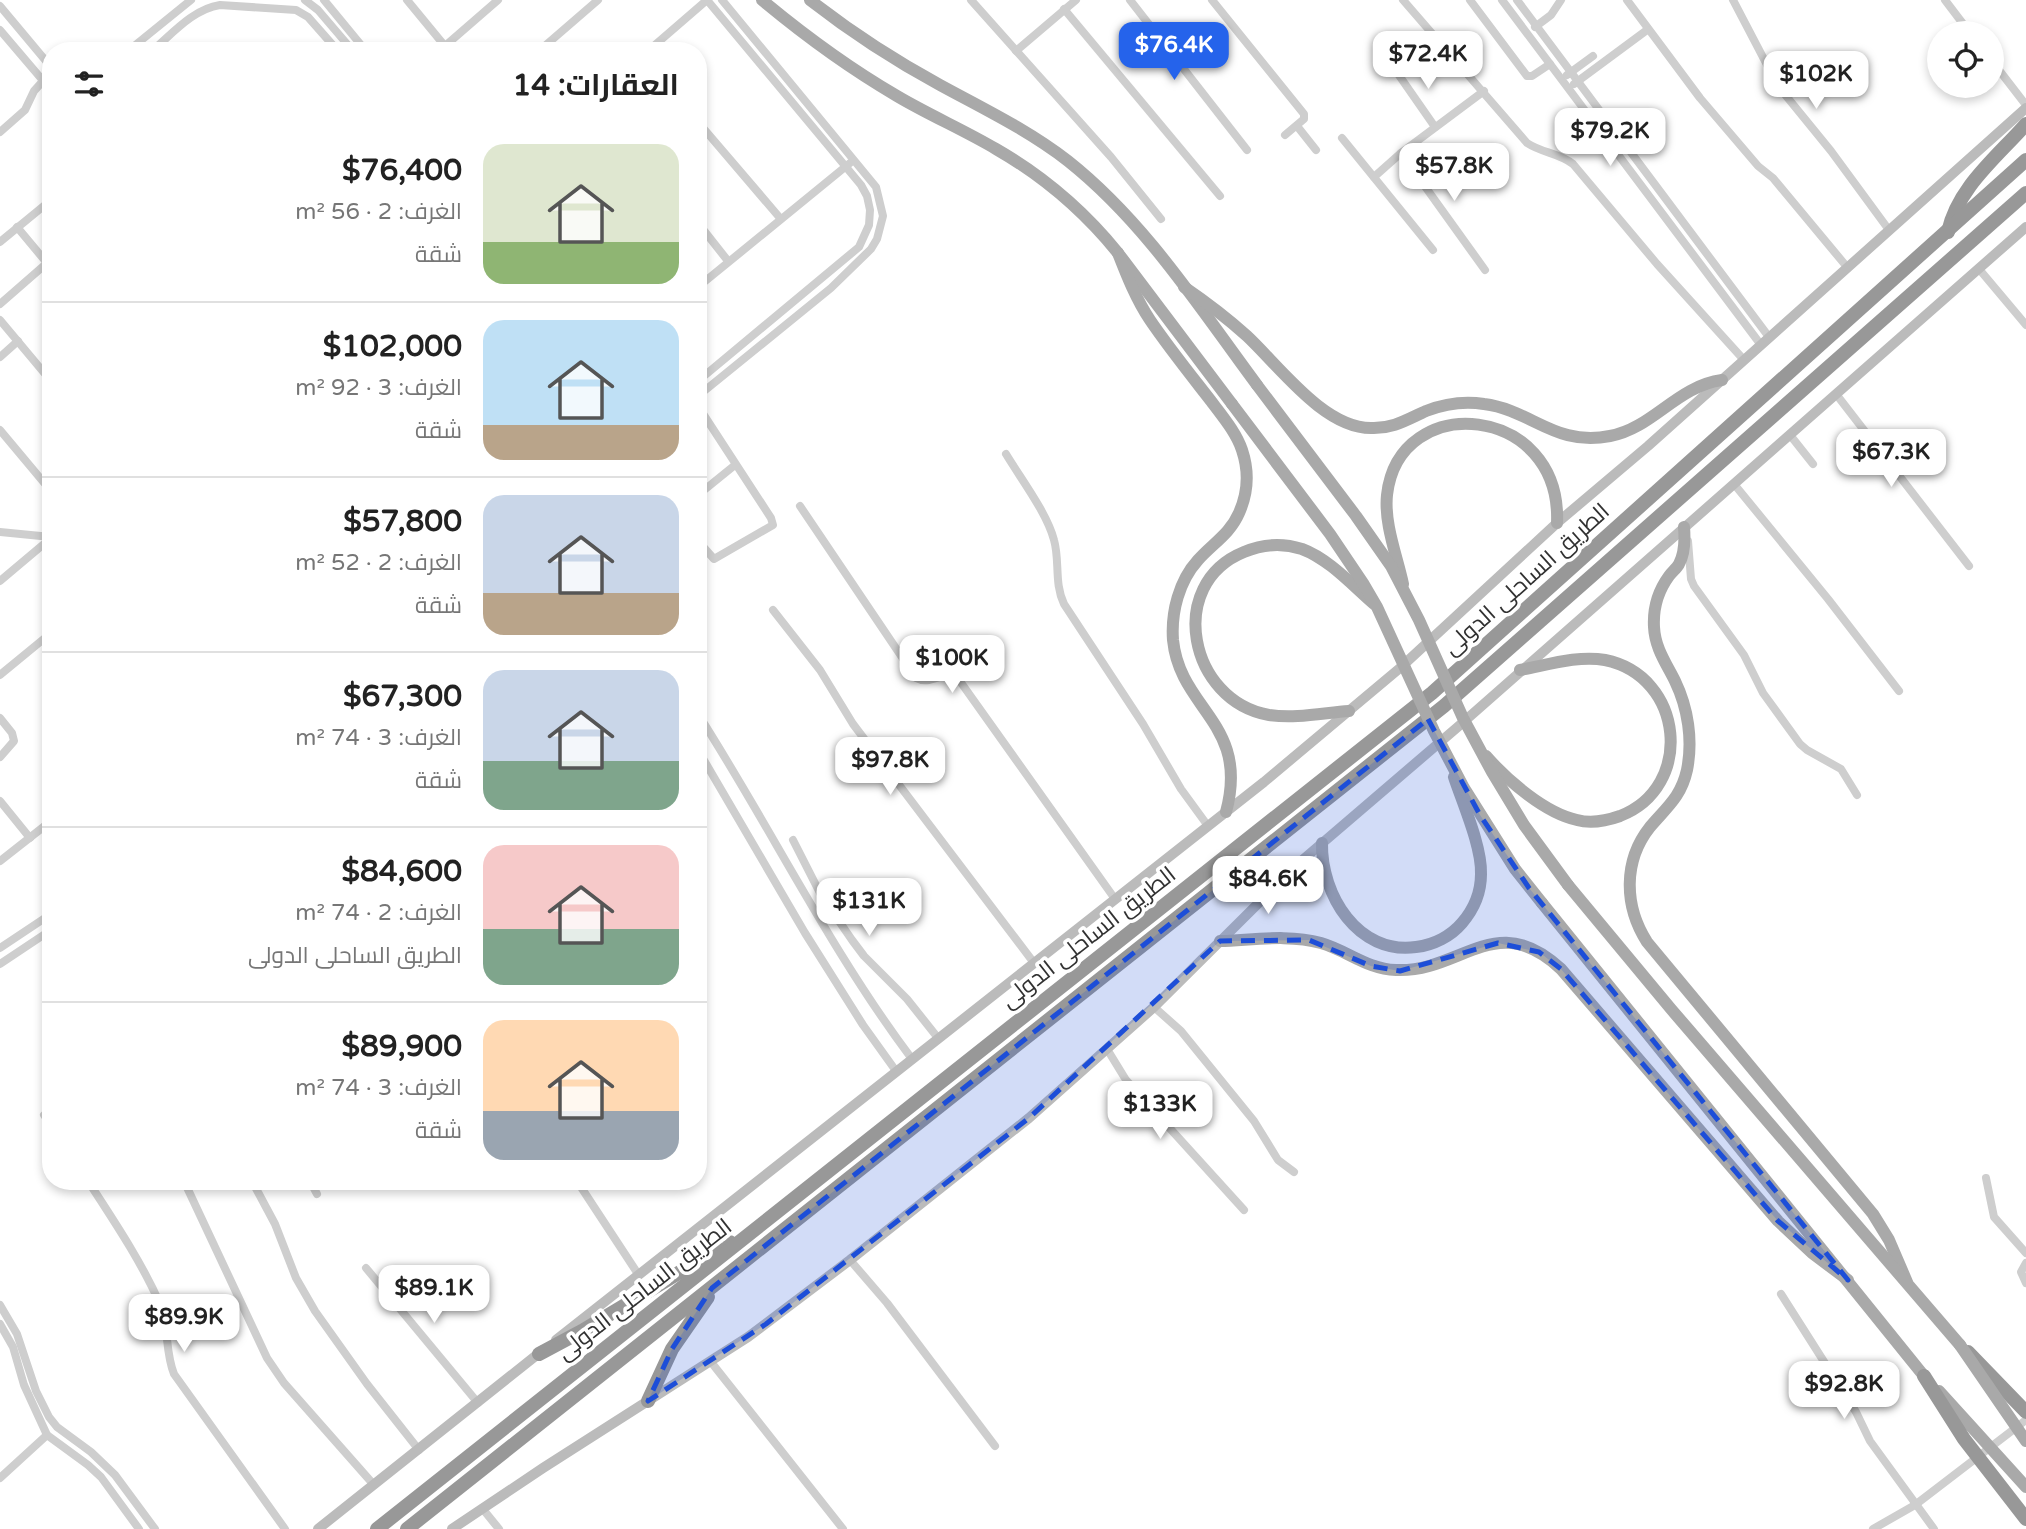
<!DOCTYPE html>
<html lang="ar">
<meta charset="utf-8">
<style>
body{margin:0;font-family:"Varela Round",Cairo,sans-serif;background:#f6f6f6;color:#222;direction:rtl;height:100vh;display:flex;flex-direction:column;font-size:26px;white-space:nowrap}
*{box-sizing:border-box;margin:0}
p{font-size:23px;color:#767676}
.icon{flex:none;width:38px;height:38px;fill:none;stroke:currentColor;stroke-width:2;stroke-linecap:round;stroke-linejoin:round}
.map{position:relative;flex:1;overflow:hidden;direction:ltr}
.sheet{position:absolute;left:42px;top:42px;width:665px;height:1148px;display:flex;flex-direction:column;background:#fff;border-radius:28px;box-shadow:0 4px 10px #0003;direction:rtl}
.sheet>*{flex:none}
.controls{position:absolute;left:1927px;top:21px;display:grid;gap:14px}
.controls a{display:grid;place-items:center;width:77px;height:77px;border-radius:50%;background:#fff;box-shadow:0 4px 10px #0003;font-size:35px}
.price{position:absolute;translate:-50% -60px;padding:0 16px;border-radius:14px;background:#fff;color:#222;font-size:23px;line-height:46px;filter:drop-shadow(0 2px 4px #0008)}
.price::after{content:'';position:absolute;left:50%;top:42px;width:21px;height:16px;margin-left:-10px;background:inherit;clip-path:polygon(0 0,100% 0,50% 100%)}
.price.active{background:#2563eb;color:#fff}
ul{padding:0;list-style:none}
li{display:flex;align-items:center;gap:21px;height:175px;padding:0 28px}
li+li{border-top:2px solid #e0e0e0}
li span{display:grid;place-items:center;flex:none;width:196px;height:140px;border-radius:21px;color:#555}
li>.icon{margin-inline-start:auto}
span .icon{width:84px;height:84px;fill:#fffc;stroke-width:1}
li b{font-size:30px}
h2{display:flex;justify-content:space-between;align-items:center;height:84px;padding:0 28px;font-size:30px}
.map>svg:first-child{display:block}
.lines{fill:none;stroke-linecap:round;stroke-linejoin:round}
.street{stroke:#cecece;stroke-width:8}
.secondary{stroke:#bbb;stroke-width:10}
.primary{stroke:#a9a9a9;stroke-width:12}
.highway{stroke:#989898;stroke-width:14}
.primary-bridge{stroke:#a9a9a9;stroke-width:12}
.highway-bridge{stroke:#989898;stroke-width:14}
.marked{fill:#1d4ed8;fill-opacity:0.2;stroke:#1d4ed8;stroke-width:5;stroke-dasharray:14 9;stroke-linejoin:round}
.labels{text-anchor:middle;stroke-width:7;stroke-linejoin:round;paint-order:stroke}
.street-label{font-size:23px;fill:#313131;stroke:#fff}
</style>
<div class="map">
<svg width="2026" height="1529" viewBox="0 0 2026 1529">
<rect width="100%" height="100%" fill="#fff"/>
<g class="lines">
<!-- street -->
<g class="street">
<polyline points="305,0 318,10 353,51"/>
<polyline points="324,0 366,51"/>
<polyline points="407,0 449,51"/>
<polyline points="971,0 1111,157 1161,219"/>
<polyline points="1130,0 1247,150"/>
<polyline points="1212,0 1304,114 1304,119 1285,135"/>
<path d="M 1403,0 L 1527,143 C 1542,153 1559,153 1573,164 L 1657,264 L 1744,360"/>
<polyline points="1470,0 1527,76 1532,76 1550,64"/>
<polyline points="1502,0 1761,345"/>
<polyline points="1517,0 1769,337"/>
<polyline points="1627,0 1700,98 1758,166 1773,178 1847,267"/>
<polyline points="1733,0 1778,86 1831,151 1889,230"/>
<polyline points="1945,0 1970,33"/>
<polyline points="0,6 51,67"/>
<polyline points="1064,9 1220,196"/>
<polyline points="1535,27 1551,15 1561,0"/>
<polyline points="0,30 51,90"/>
<polyline points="445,46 498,0"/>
<polyline points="128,51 191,0"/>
<path d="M 152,51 C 172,34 193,9 220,5 L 296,10 L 308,17 L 338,51"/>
<polyline points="539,51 598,0"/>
<polyline points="648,51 707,0"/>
<polyline points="1016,51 1076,0"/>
<polyline points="1992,61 2026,105"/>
<polyline points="1396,71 1435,127"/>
<polyline points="1567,75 1593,56"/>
<polyline points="1574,84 1647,30"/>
<polyline points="698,122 780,218"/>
<polyline points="1297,126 1316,150"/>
<polyline points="0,132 25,110 34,91 43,81"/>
<polyline points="1342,138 1433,250"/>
<polyline points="1401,153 1485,270"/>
<polyline points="1374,177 1401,153 1484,91"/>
<polyline points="698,223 728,261"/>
<polyline points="0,242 51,200"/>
<polyline points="1979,269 2026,325"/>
<polyline points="698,287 850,163"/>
<polyline points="0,304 47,263 17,227"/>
<polyline points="0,320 51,381"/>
<polyline points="0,357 18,341"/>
<polyline points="698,381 859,247 869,225 870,210 867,196 861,185 707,0"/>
<polyline points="1836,394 1969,566"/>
<polyline points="698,396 831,288 871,249 877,239 883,216 876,187 722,0"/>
<polyline points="698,406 771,518 773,525 714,559 698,541"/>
<polyline points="0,430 51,491"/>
<polyline points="1790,435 1813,464"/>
<path d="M 1006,454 C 1021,479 1047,513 1054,540 C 1060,561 1054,583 1064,604 L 1143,724 L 1181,789 L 1208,826"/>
<polyline points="1734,484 1828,599 1899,691"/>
<polyline points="698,495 735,465"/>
<path d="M 800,506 L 916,678 C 931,686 943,670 957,677 L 1115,899"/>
<polyline points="0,532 51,537"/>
<polyline points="1688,541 1691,579 1694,586 1744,655 1763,693 1800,744 1807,750 1841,769 1857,795"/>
<polyline points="0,581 51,538"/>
<polyline points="773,610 820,670 853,724 1034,963"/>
<polyline points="0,675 51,633"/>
<path d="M 698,714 C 771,828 830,950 912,1059"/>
<polyline points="0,718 12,733 14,741 0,757"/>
<polyline points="698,750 805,933 863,1025 896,1071"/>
<polyline points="0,801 30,838"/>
<polyline points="793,840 821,895 852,940 864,956 907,999 938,1038"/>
<polyline points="0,861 51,821"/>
<polyline points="0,948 51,914"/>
<polyline points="0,964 51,930"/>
<polyline points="1154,1007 1181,1031 1254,1121 1278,1160 1294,1172"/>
<polyline points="1107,1049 1126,1080 1244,1210"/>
<polyline points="44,1115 51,1125"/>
<polyline points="1986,1178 1994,1217 2026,1253"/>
<path d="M 88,1181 C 114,1221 141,1261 160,1304 C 169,1327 165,1352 174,1374 L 285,1529"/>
<polyline points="184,1181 267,1358 284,1383 374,1485"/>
<polyline points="252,1181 275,1224 296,1278 315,1311 367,1384 419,1450"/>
<polyline points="310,1181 317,1194"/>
<polyline points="577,1181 638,1274"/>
<polyline points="850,1260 887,1303 995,1446"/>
<polyline points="2026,1263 2021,1272 2026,1283"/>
<polyline points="366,1268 478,1403"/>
<polyline points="1781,1294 1856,1412 1870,1441 1934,1529"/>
<polyline points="0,1305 17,1334 36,1391 49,1417 57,1427 91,1452 115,1475 155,1529"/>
<polyline points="0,1324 13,1347 24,1385 47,1435 88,1465 101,1477 139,1529"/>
<polyline points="711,1362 843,1529"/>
<polyline points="0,1478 47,1435"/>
<polyline points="482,1508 499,1529"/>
<polyline points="1873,1529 1915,1505 2026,1420"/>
</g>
<!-- secondary -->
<g class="secondary">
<polyline points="556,1340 1264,782 1400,668 1557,523 1648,446 2026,108"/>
<polyline points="318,1529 543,1350"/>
<polyline points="452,1529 543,1468 748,1337 850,1260 1029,1118 1154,1007 1299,863 1460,725 2026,227"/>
</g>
<!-- primary -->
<g class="primary">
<path d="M 762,0 C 804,35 849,68 897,96 C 929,115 964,130 996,149 C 1043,176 1084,211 1118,253 L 1232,404"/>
<path d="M 810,0 C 851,32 894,60 940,85 C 984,109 1028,130 1068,161 C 1145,222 1199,307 1257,385"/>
<path d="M 1118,253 C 1127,276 1136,299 1150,320 C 1169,348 1190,374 1211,401 C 1222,416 1236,432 1242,450 C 1249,471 1248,493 1239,513 C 1230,534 1212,544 1198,560 C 1179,581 1171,612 1173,640 C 1180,710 1250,723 1226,812"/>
<path d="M 1184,287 C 1206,302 1227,318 1247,336 C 1280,367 1324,428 1371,428 C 1393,429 1408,419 1426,411 C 1444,404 1465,401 1484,404 C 1532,410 1555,447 1610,436 C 1653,428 1677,386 1722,380"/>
<path d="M 1684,527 C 1685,539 1685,553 1679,564 C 1677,568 1672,572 1669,576 C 1658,591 1653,609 1654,627 C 1655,648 1666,663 1675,681 C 1688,708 1693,740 1687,770 C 1681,797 1667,807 1650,827 C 1623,861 1624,906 1647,942 L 1873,1214 L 1889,1240 L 1907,1282"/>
<path d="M 1403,584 C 1397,556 1384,524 1387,495 C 1399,389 1562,404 1557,523"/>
<path d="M 1349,711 C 1323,713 1295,719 1269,715 C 1189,701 1165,584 1244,552 C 1263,544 1283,543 1302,549 C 1329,559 1353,586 1374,604"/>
<path d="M 1486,756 C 1508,781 1545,813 1577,820 C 1591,824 1606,821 1620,816 C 1695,787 1684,676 1605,660 C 1578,655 1547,665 1520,670"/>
<path d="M 1322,843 C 1321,895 1358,955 1416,947 C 1434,945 1451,936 1462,923 C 1474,909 1481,892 1481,874 C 1482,847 1463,804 1454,777"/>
<polyline points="1568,885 1671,1009 1960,1345"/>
<polyline points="1542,903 1924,1376"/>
<path d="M 1220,941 C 1253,940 1289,934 1321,943 C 1348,951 1367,969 1396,970 C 1461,973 1496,908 1561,969 L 1778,1221 L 1812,1253 L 1848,1280"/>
</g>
<!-- highway -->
<g class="highway">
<path d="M 1948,232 C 1958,187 1997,157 2026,124"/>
<polyline points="1968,1352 2026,1412"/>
<polyline points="539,1354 582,1331 730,1242"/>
<polyline points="648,1401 672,1349 708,1297"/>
<polyline points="377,1529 1432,693 2026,160"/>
<polyline points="407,1529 1444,706 2026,193"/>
</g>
<!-- primary-bridge -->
<g class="primary-bridge">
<polyline points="1257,385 1356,516 1391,566 1419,620 1463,718 1492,772 1524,825 1568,885"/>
<polyline points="1232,404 1330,534 1363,583 1377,607 1434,731 1464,788 1515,869 1542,903"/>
<polyline points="1960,1345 2026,1441"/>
<polyline points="1939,1391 2026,1487"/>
</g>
<!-- highway-bridge -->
<polyline class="highway-bridge" points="1924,1376 1964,1439 2026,1519"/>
</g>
<!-- marked area -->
<path class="marked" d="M 1428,719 L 1480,815 L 1529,888 L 1848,1280 L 1778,1221 L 1561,969 L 1539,952 L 1498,943 L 1400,971 L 1371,966 L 1309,940 L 1220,941 L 1029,1118 L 766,1324 L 648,1401 L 672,1349 L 712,1288 Z"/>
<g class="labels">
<!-- street labels -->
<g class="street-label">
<text transform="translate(1526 579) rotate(-42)" y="8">الطريق الساحلى الدولى</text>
<text transform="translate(1088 937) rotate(-38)" y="8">الطريق الساحلى الدولى</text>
<text transform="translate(644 1289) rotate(-38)" y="8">الطريق الساحلى الدولى</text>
</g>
</g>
</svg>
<div class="controls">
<a><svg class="icon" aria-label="locate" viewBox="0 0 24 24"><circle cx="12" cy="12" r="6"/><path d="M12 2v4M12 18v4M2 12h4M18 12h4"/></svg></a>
</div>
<b class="price active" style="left:1174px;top:82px">$76.4K</b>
<b class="price" style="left:1428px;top:91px">$72.4K</b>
<b class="price" style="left:1816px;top:111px">$102K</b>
<b class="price" style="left:1610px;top:168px">$79.2K</b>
<b class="price" style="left:1454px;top:203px">$57.8K</b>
<b class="price" style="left:1891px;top:489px">$67.3K</b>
<b class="price" style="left:952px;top:695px">$100K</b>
<b class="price" style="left:890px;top:797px">$97.8K</b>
<b class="price" style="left:1268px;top:916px">$84.6K</b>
<b class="price" style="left:869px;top:938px">$131K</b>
<b class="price" style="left:1160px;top:1141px">$133K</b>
<b class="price" style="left:434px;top:1325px">$89.1K</b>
<b class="price" style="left:184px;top:1354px">$89.9K</b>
<b class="price" style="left:1844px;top:1421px">$92.8K</b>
<section class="sheet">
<h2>العقارات: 14<svg class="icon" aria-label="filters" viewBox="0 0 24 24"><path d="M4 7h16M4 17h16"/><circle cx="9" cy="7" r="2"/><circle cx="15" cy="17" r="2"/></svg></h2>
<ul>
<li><span style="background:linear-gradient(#dfe7d0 70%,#8fb573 0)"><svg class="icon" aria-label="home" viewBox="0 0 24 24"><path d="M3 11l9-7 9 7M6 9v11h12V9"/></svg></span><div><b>$76,400</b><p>الغرف: 2 · 56 m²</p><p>شقة</p></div></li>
<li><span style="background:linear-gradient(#bfe0f5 75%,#b9a48a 0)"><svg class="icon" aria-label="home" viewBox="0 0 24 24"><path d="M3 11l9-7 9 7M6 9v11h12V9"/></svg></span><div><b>$102,000</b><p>الغرف: 3 · 92 m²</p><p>شقة</p></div></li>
<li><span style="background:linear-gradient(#c9d6e8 70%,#b9a48a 0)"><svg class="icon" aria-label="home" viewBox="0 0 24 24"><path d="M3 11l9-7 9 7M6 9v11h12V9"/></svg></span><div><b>$57,800</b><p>الغرف: 2 · 52 m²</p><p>شقة</p></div></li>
<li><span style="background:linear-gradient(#c9d6e8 65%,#7fa58c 0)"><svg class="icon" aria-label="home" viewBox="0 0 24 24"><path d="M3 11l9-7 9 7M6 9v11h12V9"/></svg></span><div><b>$67,300</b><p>الغرف: 3 · 74 m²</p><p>شقة</p></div></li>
<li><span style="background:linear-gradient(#f6c9c9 60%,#7fa58c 0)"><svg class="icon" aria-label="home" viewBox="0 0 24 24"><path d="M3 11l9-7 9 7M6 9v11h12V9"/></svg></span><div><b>$84,600</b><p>الغرف: 2 · 74 m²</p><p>الطريق الساحلى الدولى</p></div></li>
<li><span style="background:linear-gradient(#ffd9b3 65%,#9aa5b1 0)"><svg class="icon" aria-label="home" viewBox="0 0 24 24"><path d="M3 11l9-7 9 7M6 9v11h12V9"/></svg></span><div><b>$89,900</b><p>الغرف: 3 · 74 m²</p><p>شقة</p></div></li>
</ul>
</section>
</div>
